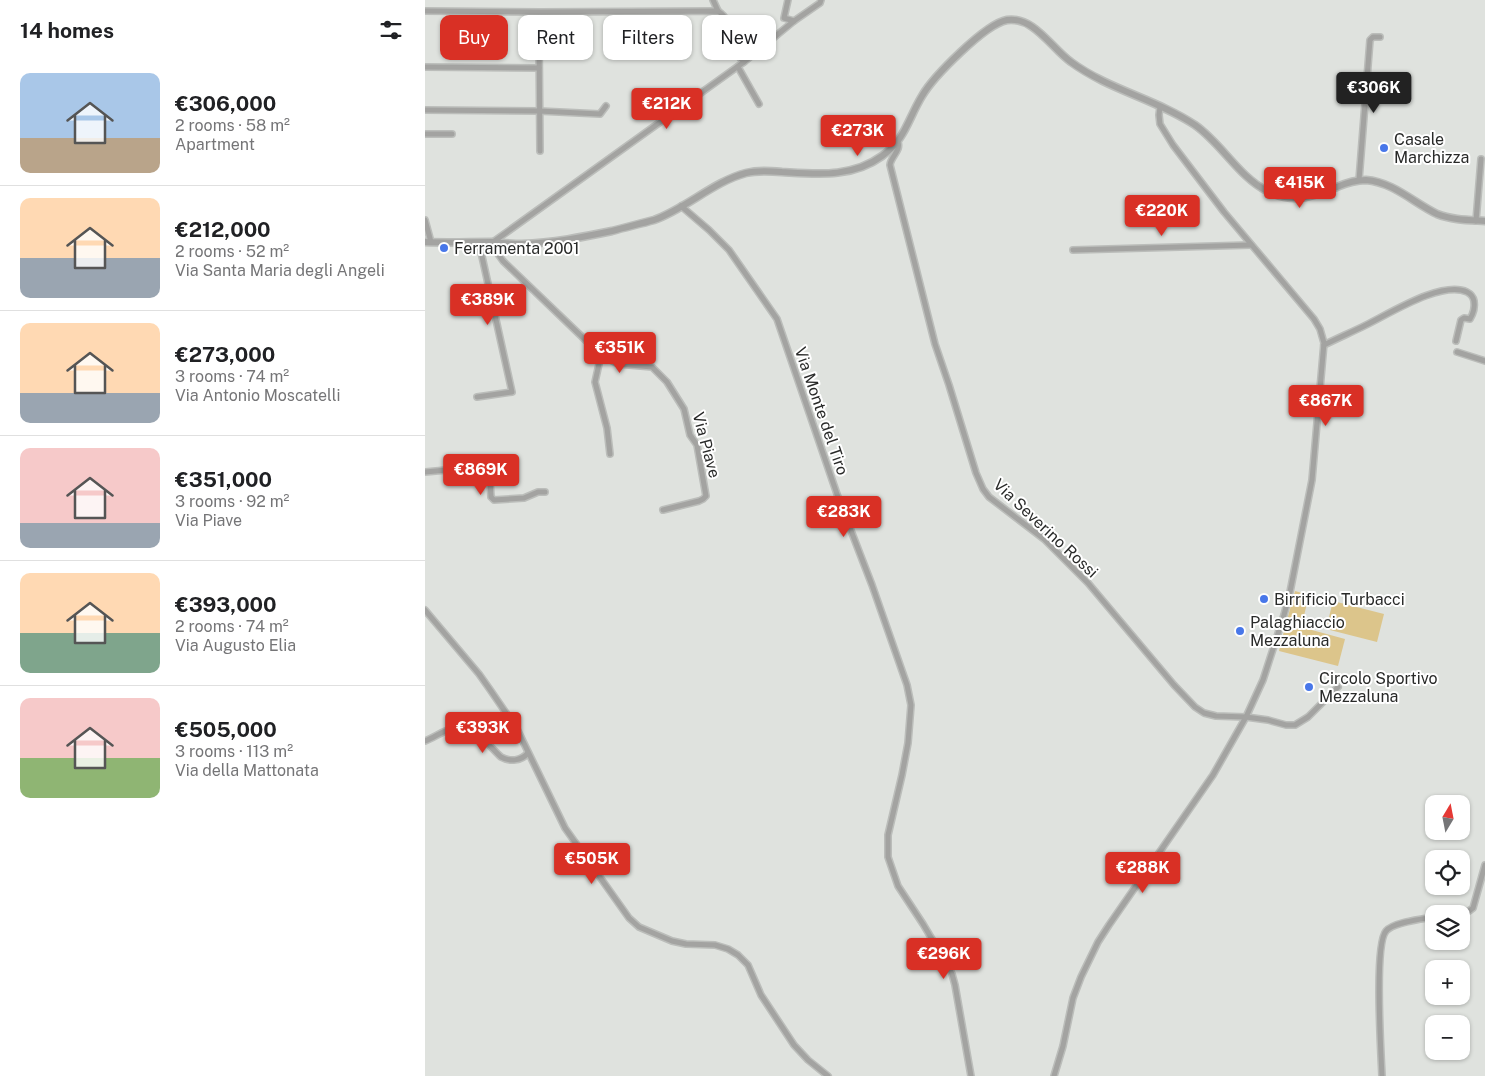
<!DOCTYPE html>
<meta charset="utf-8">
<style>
body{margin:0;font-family:"Public Sans",sans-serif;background:#f6f6f6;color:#202124;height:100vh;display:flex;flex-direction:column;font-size:19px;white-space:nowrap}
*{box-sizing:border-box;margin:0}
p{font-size:16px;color:#757577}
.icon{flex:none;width:28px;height:28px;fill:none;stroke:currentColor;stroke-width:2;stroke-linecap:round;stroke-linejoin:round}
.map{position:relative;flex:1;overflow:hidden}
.side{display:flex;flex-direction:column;background:#fff;width:425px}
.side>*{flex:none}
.top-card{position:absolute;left:15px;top:15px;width:475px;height:45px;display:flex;gap:10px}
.needle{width:32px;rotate:10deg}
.controls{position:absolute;left:1000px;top:795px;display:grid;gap:10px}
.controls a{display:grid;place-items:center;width:45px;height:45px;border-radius:10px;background:#fff;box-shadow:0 1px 4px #0004;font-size:25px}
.price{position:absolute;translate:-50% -42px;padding:0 11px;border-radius:5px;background:#d93025;color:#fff;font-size:16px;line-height:32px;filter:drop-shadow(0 1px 2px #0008)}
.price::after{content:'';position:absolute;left:50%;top:30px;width:15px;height:11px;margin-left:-8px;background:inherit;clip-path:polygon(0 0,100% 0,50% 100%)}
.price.current{background:#222;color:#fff}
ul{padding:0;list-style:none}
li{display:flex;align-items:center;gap:15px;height:125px;padding:0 20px}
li+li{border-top:1px solid #e0e0e0}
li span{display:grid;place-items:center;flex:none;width:140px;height:100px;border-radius:10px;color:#555}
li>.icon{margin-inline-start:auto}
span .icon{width:60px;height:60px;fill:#fffc;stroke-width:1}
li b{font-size:21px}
h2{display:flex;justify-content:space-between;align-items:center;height:60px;padding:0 20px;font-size:21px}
.pill{padding:0 18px;border-radius:10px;background:#fff;box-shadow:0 1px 4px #0004;font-size:18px;line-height:45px}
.pill.current{background:#d93025;color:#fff}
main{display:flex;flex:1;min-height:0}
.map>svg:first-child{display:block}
.garden{fill:#dcc58b}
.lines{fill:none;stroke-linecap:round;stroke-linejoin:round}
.minor-casing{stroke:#bbbdba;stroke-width:8}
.tertiary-casing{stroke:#bbbdba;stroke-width:9}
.minor{stroke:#a3a3a1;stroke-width:5}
.tertiary{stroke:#a3a3a1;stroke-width:6}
.poi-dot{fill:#4877e9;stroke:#fff;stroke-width:2}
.labels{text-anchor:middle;stroke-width:4;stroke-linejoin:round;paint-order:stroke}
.poi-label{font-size:16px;fill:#292a29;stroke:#fff;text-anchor:start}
.street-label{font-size:16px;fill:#292a29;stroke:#fff}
</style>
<main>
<section class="side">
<h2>14 homes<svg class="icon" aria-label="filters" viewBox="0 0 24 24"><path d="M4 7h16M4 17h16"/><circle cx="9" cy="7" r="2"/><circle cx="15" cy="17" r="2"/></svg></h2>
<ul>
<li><span style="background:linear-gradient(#a9c7e8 65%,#b9a48a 0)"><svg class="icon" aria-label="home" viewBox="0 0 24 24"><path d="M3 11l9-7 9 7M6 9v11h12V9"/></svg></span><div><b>€306,000</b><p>2 rooms · 58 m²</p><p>Apartment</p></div></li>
<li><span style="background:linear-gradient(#ffd9b3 60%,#9aa5b1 0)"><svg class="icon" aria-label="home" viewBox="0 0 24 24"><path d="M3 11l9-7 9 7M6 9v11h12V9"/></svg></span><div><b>€212,000</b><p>2 rooms · 52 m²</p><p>Via Santa Maria degli Angeli</p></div></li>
<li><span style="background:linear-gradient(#ffd9b3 70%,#9aa5b1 0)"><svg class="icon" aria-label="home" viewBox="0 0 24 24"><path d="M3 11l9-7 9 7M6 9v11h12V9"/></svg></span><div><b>€273,000</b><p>3 rooms · 74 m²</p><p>Via Antonio Moscatelli</p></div></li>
<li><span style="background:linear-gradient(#f6c9c9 75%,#9aa5b1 0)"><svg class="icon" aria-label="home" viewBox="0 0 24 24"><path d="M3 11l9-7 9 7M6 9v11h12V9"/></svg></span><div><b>€351,000</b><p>3 rooms · 92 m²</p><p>Via Piave</p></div></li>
<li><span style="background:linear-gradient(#ffd9b3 60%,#7fa58c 0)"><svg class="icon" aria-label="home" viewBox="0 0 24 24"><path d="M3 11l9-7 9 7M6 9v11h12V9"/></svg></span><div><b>€393,000</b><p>2 rooms · 74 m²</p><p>Via Augusto Elia</p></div></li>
<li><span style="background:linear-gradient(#f6c9c9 60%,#8fb573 0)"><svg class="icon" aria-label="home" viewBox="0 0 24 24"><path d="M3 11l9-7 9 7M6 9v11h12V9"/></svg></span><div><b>€505,000</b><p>3 rooms · 113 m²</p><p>Via della Mattonata</p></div></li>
</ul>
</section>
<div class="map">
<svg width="1060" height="1076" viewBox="0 0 1060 1076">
<rect width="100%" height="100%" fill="#dfe2de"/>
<!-- garden -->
<g class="garden">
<polygon points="870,591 884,595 877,624 862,620"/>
<polygon points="908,601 959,614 952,642 901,629"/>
<polygon points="861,623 920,639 913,666 854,651"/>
</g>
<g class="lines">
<defs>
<g id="minor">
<polyline points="288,0 293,11"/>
<polyline points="363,0 359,18 369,21"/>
<path d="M 0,11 L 115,12 L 293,11 C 308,21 302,32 307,47 C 309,52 315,58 319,62"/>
<polyline points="114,39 115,151"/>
<polyline points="0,67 114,68"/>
<polyline points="313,67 334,104"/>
<polyline points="735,107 734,115 735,124 748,145 799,212 889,319 895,329 899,343 887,480 865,592 859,615 838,680 821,717 843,720 861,725 870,725 883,717 913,687"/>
<polyline points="0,110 114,111 175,114 181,106"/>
<polyline points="0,134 27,134"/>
<path d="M 473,142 C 476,151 466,156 465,165 L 510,344 L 524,385 L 551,473 L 558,489 L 564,497 L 619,539 L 663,583 L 749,685 L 770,707 L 779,713 L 791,716 L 821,717"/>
<polyline points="934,180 945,40 948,37 955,37"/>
<polyline points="256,206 284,230 304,250 352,319 413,497 447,585 482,685 486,705 483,743 477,775 463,835 463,857 473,886 498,924 523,966 527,974 530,985 546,1076"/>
<polyline points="0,220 6,242"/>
<polyline points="1051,221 1056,159"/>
<polyline points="648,250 826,245"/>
<path d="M 899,345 C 913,338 927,332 941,325 C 964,314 1017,280 1042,292 C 1046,294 1048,296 1049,301 C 1050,307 1048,314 1045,319 L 1039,318 L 1036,320 L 1031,341"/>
<polyline points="1032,352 1060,361"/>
<polyline points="176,355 170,382 182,428 185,454"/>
<polyline points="52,397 87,392 54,243"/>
<polyline points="0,472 64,466 66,497 69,500 99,498 113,492 120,492"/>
<polyline points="238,510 274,501 278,499 281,496 272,445 265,435 259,409 242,382 227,367 193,364 176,355 78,261 73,254 68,242 319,62 369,21 395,3 396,0"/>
<polyline points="0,610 54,674 66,691 92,729 140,828 204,918 214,927 247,941 261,944 290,945 303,949 313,955 323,965 336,995 369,1045 383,1060 403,1076"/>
<path d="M 0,741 C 10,737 21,729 32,727 C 48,724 65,747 76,757 C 85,762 96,761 103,753"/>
<polyline points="1027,914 1044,911 1048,908 1060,865"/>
<polyline points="629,1076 638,1046 648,998 656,977 673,942 684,925 788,775 821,717"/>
<path d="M 957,1076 C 956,1052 949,945 961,931 C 969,922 997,919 1009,917"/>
</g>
<path id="tertiary" d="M 0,242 C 22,243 45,242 67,242 C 77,243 87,244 97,244 C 128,243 158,237 187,231 C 201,227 215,224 229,220 C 260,209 290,181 321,173 C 333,170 345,171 357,172 C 392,174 427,178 457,156 C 480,140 483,119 497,96 C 508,77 560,24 582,20 C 609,16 627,49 646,62 C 684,90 731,99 770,125 C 797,144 813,176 842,191 C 869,204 886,197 912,187 C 921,183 931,180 941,180 C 968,182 989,203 1012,214 C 1027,220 1044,220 1060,221"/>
</defs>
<!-- minor casing -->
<use href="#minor" class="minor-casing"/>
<!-- tertiary casing -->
<use href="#tertiary" class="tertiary-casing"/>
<!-- minor -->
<use href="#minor" class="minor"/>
<!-- tertiary -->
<use href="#tertiary" class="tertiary"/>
</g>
<!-- markers -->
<g class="poi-dot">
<circle cx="959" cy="148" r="5"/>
<circle cx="19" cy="248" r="5"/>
<circle cx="839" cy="599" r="5"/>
<circle cx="815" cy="631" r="5"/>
<circle cx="884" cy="687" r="5"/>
</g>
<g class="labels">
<!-- poi labels -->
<g class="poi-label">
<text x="969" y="145">Casale<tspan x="969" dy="18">Marchizza</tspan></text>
<text x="29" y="254">Ferramenta 2001</text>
<text x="849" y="605">Birrificio Turbacci</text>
<text x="825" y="628">Palaghiaccio<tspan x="825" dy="18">Mezzaluna</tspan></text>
<text x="894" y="684">Circolo Sportivo<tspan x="894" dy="18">Mezzaluna</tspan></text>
</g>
<!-- street labels -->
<g class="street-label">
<text transform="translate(397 411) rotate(71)" y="6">Via Monte del Tiro</text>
<text transform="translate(282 445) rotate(75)" y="6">Via Piave</text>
<text transform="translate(621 528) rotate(43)" y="6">Via Severino Rossi</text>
</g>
</g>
</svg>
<div class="controls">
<a><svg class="needle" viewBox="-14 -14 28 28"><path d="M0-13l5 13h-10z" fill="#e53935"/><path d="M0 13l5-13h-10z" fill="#757577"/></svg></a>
<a><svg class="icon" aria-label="locate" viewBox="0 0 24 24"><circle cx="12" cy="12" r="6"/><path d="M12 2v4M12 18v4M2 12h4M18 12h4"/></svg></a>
<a><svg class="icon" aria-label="layers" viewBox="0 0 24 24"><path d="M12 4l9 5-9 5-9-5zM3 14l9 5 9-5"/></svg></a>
<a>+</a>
<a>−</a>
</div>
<b class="price current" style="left:949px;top:114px">€306K</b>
<b class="price" style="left:242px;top:130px">€212K</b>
<b class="price" style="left:433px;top:157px">€273K</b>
<b class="price" style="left:875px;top:209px">€415K</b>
<b class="price" style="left:737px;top:237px">€220K</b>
<b class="price" style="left:63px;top:326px">€389K</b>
<b class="price" style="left:195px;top:374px">€351K</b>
<b class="price" style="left:901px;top:427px">€867K</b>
<b class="price" style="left:56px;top:496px">€869K</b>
<b class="price" style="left:419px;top:538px">€283K</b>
<b class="price" style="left:58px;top:754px">€393K</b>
<b class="price" style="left:167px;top:885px">€505K</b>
<b class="price" style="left:718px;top:894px">€288K</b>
<b class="price" style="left:519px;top:980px">€296K</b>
<div class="top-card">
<a class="pill current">Buy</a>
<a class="pill">Rent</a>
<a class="pill">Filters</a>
<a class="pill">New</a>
</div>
</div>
</main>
